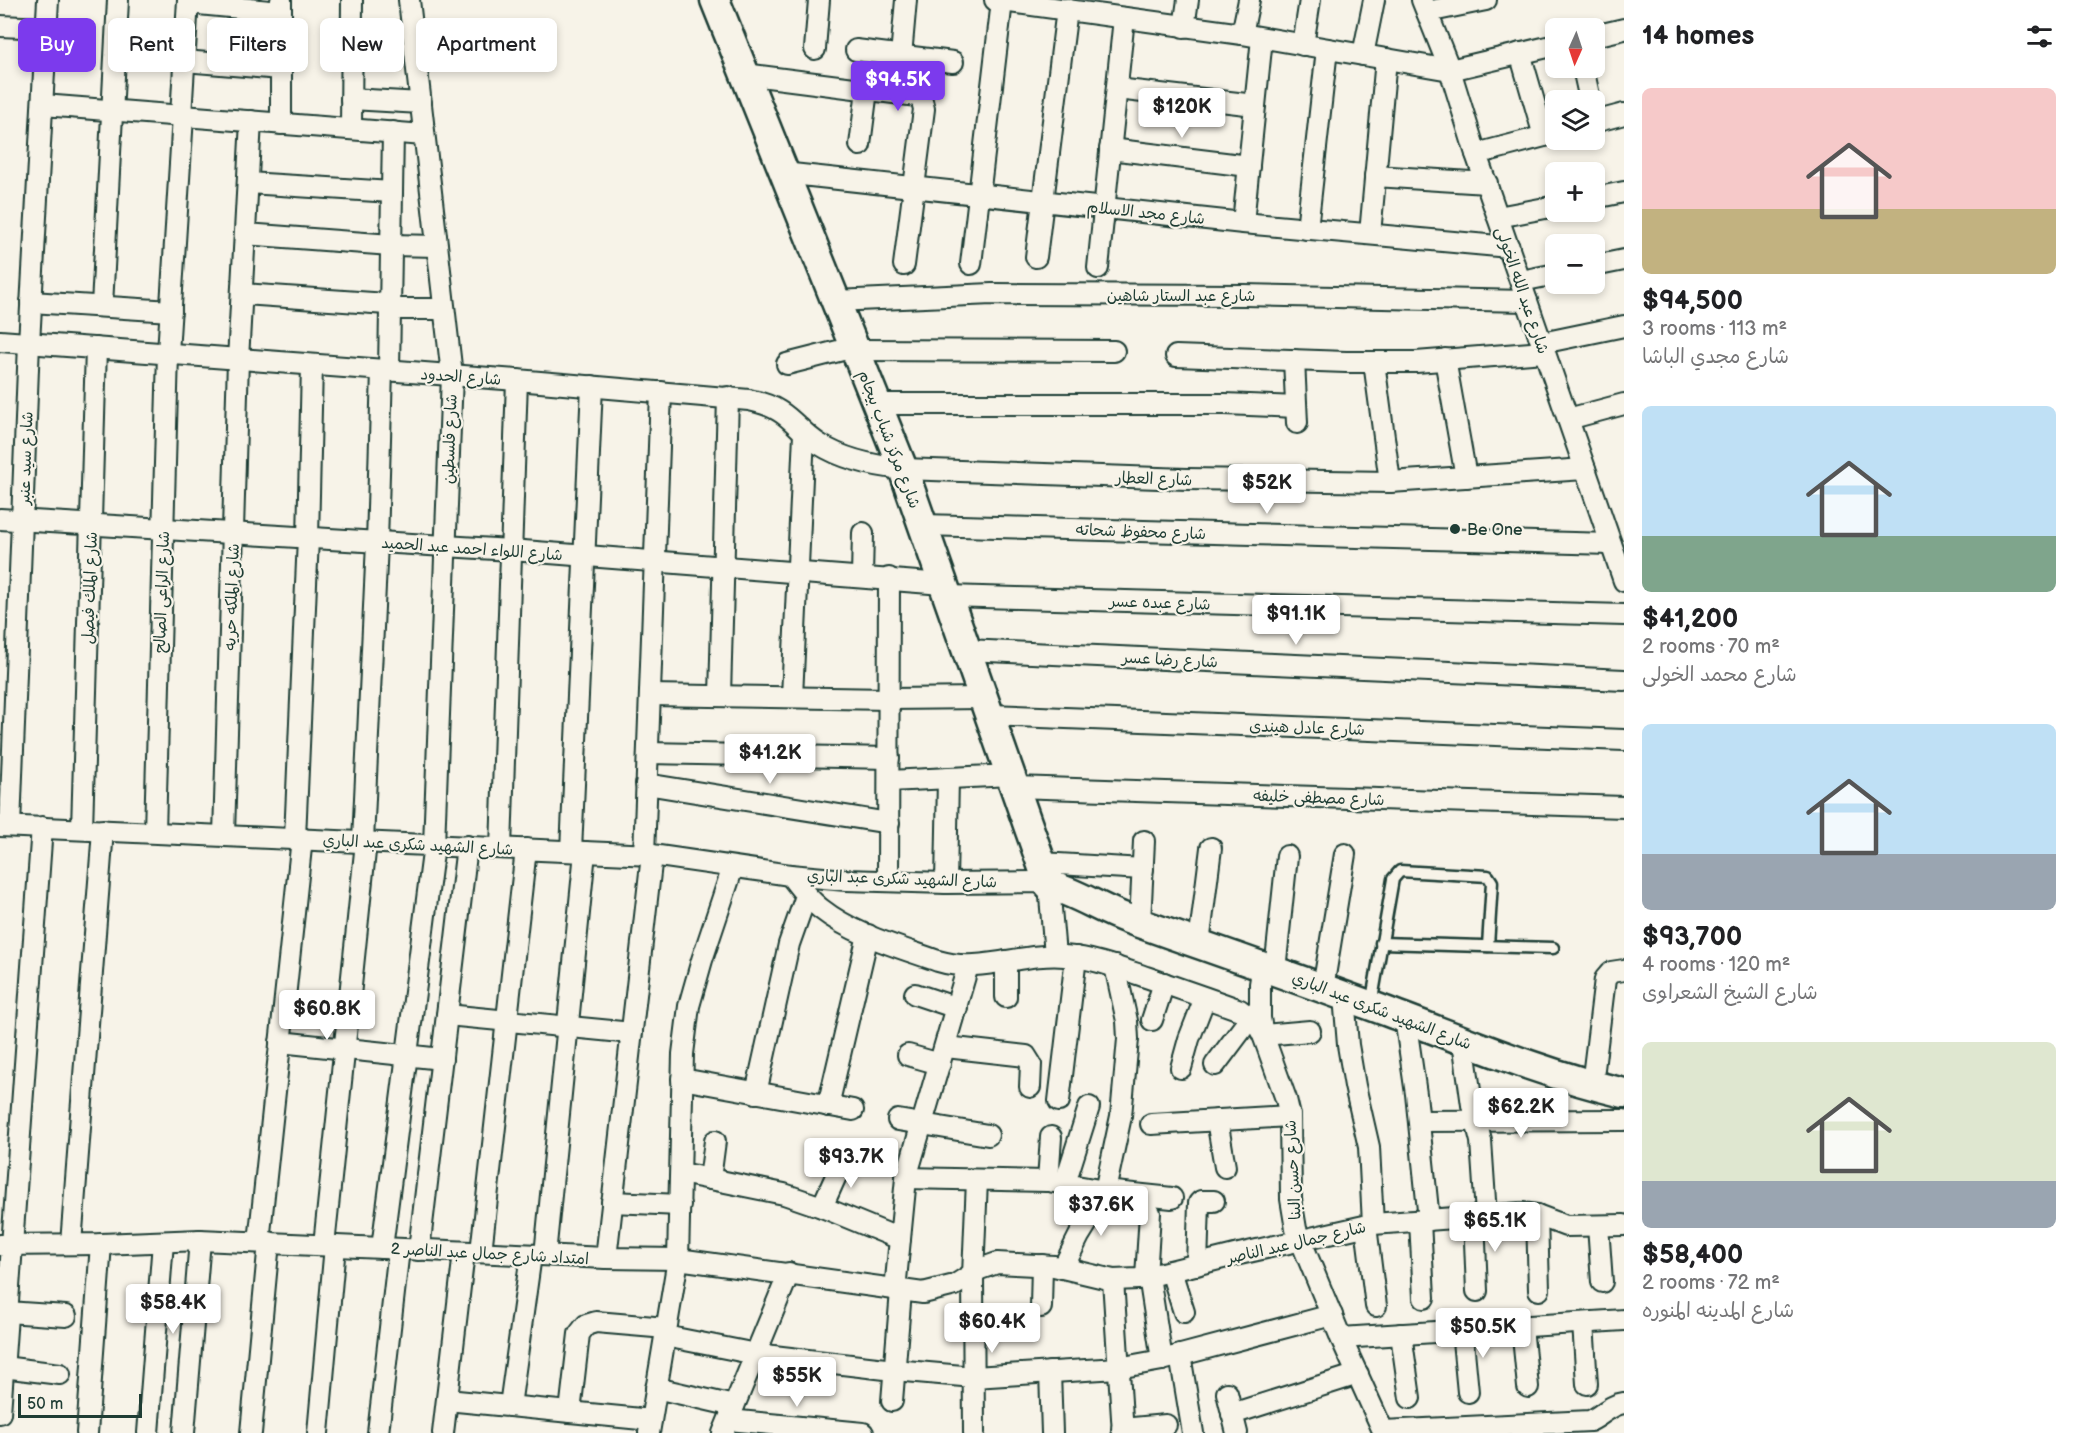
<!DOCTYPE html>
<meta charset="utf-8">
<style>
body{margin:0;font-family:"Balsamiq Sans","Playpen Sans Arabic",sans-serif;background:#f2f2f2;color:#202124;height:100vh;display:flex;flex-direction:column;font-size:22px;white-space:nowrap}
*{box-sizing:border-box;margin:0}
p{font-size:20px;color:#757577}
.icon{flex:none;width:33px;height:33px;fill:none;stroke:currentColor;stroke-width:2;stroke-linecap:round;stroke-linejoin:round}
.map{position:relative;flex:1;overflow:hidden}
.sheet{display:flex;flex-direction:column;background:#fff;width:450px}
.sheet>*{flex:none}
.top-card{position:absolute;left:18px;top:18px;width:570px;height:54px;display:flex;gap:12px}
.needle{width:39px;rotate:183deg}
.fabs{position:absolute;left:1545px;top:18px;display:grid;gap:12px}
.fabs a{display:grid;place-items:center;width:60px;height:60px;border-radius:9px;background:#fff;box-shadow:0 3px 9px #0003;font-size:30px}
.scale{position:absolute;left:18px;bottom:15px;width:124px;box-sizing:border-box;padding-left:6px;border:3px solid #1f3d34;border-top:0;font-size:16px;line-height:21px;white-space:nowrap;color:#1f3d34;-webkit-text-stroke:4px #f7f3e8;paint-order:stroke}
.price{position:absolute;translate:-50% -51px;padding:0 14px;border-radius:6px;background:#fff;color:#222;font-size:20px;line-height:39px;filter:drop-shadow(0 2px 3px #0008)}
.price::after{content:'';position:absolute;left:50%;top:36px;width:18px;height:14px;margin-left:-9px;background:inherit;clip-path:polygon(0 0,100% 0,50% 100%)}
.price.active{background:#7c3aed;color:#fff}
ul{padding:0;list-style:none}
li{display:grid;align-content:center;gap:12px;height:318px;padding:0 18px}
li span{display:grid;place-items:center;height:186px;border-radius:9px;color:#555}
li>.icon{margin-inline-start:auto}
span .icon{width:108px;height:108px;fill:#fffc;stroke-width:1}
li b{font-size:26px}
h2{display:flex;justify-content:space-between;align-items:center;height:72px;padding:0 18px;font-size:26px}
.pill{padding:0 21px;border-radius:9px;background:#fff;box-shadow:0 3px 9px #0003;font-size:21px;line-height:54px}
.pill.active{background:#7c3aed;color:#fff}
main{display:flex;flex:1;min-height:0}
.map>svg:first-child{display:block}
.lines{fill:none;stroke-linecap:round;stroke-linejoin:round}
.service-casing{stroke:#1f3d34;stroke-width:15}
.minor-casing{stroke:#1f3d34;stroke-width:24}
.secondary-casing{stroke:#1f3d34;stroke-width:33}
.service{stroke:#f7f3e8;stroke-width:10}
.minor{stroke:#f7f3e8;stroke-width:20}
.secondary{stroke:#f7f3e8;stroke-width:28}
.poi-dot{fill:#1f3d34;stroke:#f7f3e8;stroke-width:2}
.labels{text-anchor:middle;stroke-width:4.5;stroke-linejoin:round;paint-order:stroke}
.street-label{font-size:16px;fill:#1f3d34;stroke:#f7f3e8}
.poi-label{font-size:16px;fill:#1f3d34;stroke:#f7f3e8;text-anchor:start}
</style>
<main>
<div class="map">
<svg width="1624" height="1433" viewBox="0 0 1624 1433">
<rect width="100%" height="100%" fill="#f7f3e8"/>
<filter id="ink" filterUnits="userSpaceOnUse"><feTurbulence type="fractalNoise" baseFrequency=".0167" numOctaves="2"/><feDisplacementMap in="SourceGraphic" scale="12" xChannelSelector="R" yChannelSelector="G"/><feConvolveMatrix kernelMatrix="1 2 1 2 8 2 1 2 1" color-interpolation-filters="sRGB"/></filter>
<g filter="url(#ink)">
<g class="lines">
<defs>
<g id="service">
<polyline points="1381,943 1553,948"/>
<polyline points="1371,1005 1393,879 1400,871 1488,876 1492,882 1488,946"/>
</g>
<g id="minor">
<polyline points="995,0 1242,34 1450,70 1556,45"/>
<polyline points="1422,0 1450,70 1476,154 1624,581"/>
<polyline points="188,3 281,12"/>
<polyline points="1427,12 1486,0"/>
<polyline points="0,26 46,28"/>
<polyline points="1184,27 1188,0"/>
<polyline points="1242,34 1249,0"/>
<polyline points="1594,36 1624,29"/>
<polyline points="1303,45 1310,0"/>
<polyline points="815,49 819,0"/>
<polyline points="856,50 953,62"/>
<polyline points="1520,53 1544,136"/>
<polyline points="1363,55 1374,0"/>
<polyline points="901,56 906,0"/>
<polyline points="184,61 281,69"/>
<polyline points="1583,68 1590,100"/>
<polyline points="744,74 917,96 922,101 924,109 904,265"/>
<polyline points="1117,89 1255,105"/>
<polyline points="351,99 421,103"/>
<polyline points="43,105 424,135"/>
<polyline points="181,116 188,0"/>
<polyline points="1594,122 1624,114"/>
<polyline points="281,124 281,0"/>
<polyline points="351,129 352,0"/>
<polyline points="860,145 867,90"/>
<polyline points="1110,149 1249,166"/>
<polyline points="1476,154 1556,133"/>
<polyline points="783,173 1243,223 1509,247"/>
<polyline points="1375,176 1487,183"/>
<polyline points="248,183 392,192"/>
<polyline points="1594,198 1624,192"/>
<polyline points="1498,217 1556,206"/>
<polyline points="1243,223 1262,38"/>
<polyline points="1307,229 1327,49"/>
<polyline points="245,234 391,245 437,246"/>
<polyline points="1370,234 1386,59"/>
<polyline points="1036,257 1067,9"/>
<polyline points="971,264 1002,1"/>
<polyline points="1594,266 1624,260"/>
<polyline points="1098,268 1124,18"/>
<polyline points="1521,281 1556,274"/>
<polyline points="242,294 387,304 393,309 444,309"/>
<polyline points="835,301 992,294 1244,295 1527,301"/>
<polyline points="31,302 171,311"/>
<polyline points="102,306 118,0"/>
<path d="M 0,341 L 517,380 L 749,400 C 759,402 770,405 779,411 C 794,420 804,435 819,444 C 844,460 874,466 903,469 L 1187,479 L 1390,482 L 1585,469"/>
<polyline points="1542,343 1624,326"/>
<polyline points="855,350 1114,351"/>
<polyline points="1176,356 1346,362 1416,362 1544,352"/>
<polyline points="1445,359 1466,477"/>
<polyline points="1294,360 1297,423"/>
<polyline points="1374,362 1390,482"/>
<polyline points="787,364 854,347"/>
<polyline points="389,370 393,132"/>
<polyline points="877,404 1225,404 1296,407"/>
<polyline points="1568,419 1624,404"/>
<polyline points="0,519 511,550 943,584"/>
<polyline points="923,525 1611,544"/>
<polyline points="862,576 863,533"/>
<polyline points="948,596 1624,615"/>
<polyline points="967,650 1624,680"/>
<polyline points="650,695 889,699 984,698"/>
<polyline points="720,696 728,397"/>
<polyline points="792,697 804,434"/>
<polyline points="990,715 1624,740"/>
<polyline points="648,753 889,758"/>
<polyline points="889,781 1011,775"/>
<polyline points="646,784 889,823"/>
<polyline points="1015,787 1624,807"/>
<polyline points="0,826 652,855 790,875 846,880 946,883 1037,882 1049,885 1055,955"/>
<polyline points="10,826 29,343 48,0"/>
<polyline points="82,829 96,348"/>
<polyline points="155,832 168,353 183,116"/>
<polyline points="224,835 238,360 251,121"/>
<polyline points="295,838 308,538 312,365"/>
<polyline points="363,841 377,543 382,370"/>
<polyline points="501,848 517,380"/>
<polyline points="571,851 592,386"/>
<polyline points="644,855 661,392"/>
<polyline points="1041,863 1143,869"/>
<path d="M 790,875 C 799,887 808,899 821,909 C 854,935 899,947 938,961 C 980,974 1023,952 1065,956 C 1094,958 1122,969 1149,978 C 1180,989 1210,999 1240,1010 L 1256,1022 L 1263,1035 L 1310,1031"/>
<polyline points="888,881 889,578"/>
<polyline points="946,883 948,778"/>
<polyline points="1140,923 1144,841"/>
<polyline points="1199,944 1211,848"/>
<polyline points="1263,966 1260,984 1260,1018 1263,1035 1286,1099 1290,1116 1291,1199 1296,1229 1341,1338 1384,1433"/>
<polyline points="1275,970 1287,856"/>
<polyline points="1323,988 1345,854"/>
<polyline points="915,994 957,1008"/>
<polyline points="1344,996 1348,1045 1355,1086 1369,1147 1373,1224"/>
<polyline points="1006,997 1006,961"/>
<polyline points="447,1015 632,1033"/>
<polyline points="1405,1018 1416,1094 1429,1220"/>
<polyline points="1152,1020 1164,983"/>
<polyline points="1463,1041 1472,1105 1481,1141 1486,1215"/>
<polyline points="280,1042 442,1059"/>
<polyline points="946,1047 1026,1056 1031,1064 1030,1087"/>
<polyline points="908,1055 940,1064"/>
<polyline points="1215,1065 1251,1017"/>
<polyline points="1181,1068 1189,1039 1205,998"/>
<polyline points="682,1079 853,1110"/>
<polyline points="1592,1085 1605,979 1611,972 1624,970"/>
<polyline points="756,1093 789,944 806,896"/>
<polyline points="1059,1101 1076,957"/>
<polyline points="828,1106 868,935"/>
<polyline points="898,1120 988,1135"/>
<polyline points="1217,1120 1225,1167"/>
<polyline points="1419,1121 1624,1120"/>
<polyline points="1151,1124 1290,1116"/>
<polyline points="681,1173 784,1194 822,1207 900,1239"/>
<polyline points="906,1178 1048,1181 1105,1191 1172,1198"/>
<polyline points="710,1179 715,1141"/>
<polyline points="1048,1181 1051,1137"/>
<polyline points="1065,1183 1089,1107"/>
<polyline points="1105,1191 1121,1116 1128,1039 1127,1021 1115,966"/>
<polyline points="612,1202 680,1205"/>
<polyline points="822,1207 845,1156"/>
<polyline points="1537,1215 1539,1290"/>
<polyline points="1474,1217 1477,1291"/>
<polyline points="1420,1221 1424,1298"/>
<polyline points="1366,1226 1376,1306"/>
<polyline points="1598,1226 1602,1282"/>
<polyline points="259,1242 302,838"/>
<polyline points="71,1244 103,830"/>
<polyline points="0,1245 101,1244 200,1240 606,1258 678,1259 923,1293 955,1285 980,1269 997,1263 1054,1266 1113,1280 1138,1279 1235,1255 1373,1224 1522,1213 1537,1215 1566,1226 1624,1225"/>
<polyline points="324,1245 366,842"/>
<polyline points="382,1248 434,845 452,375 409,0"/>
<polyline points="419,1250 467,846"/>
<polyline points="481,1252 526,849"/>
<polyline points="545,1255 585,852"/>
<polyline points="606,1258 652,855"/>
<polyline points="1197,1265 1199,1203 1201,1201 1214,1201"/>
<polyline points="1063,1268 1079,1236 1092,1215 1099,1190"/>
<polyline points="1171,1271 1184,1312"/>
<polyline points="1149,1276 1162,1360"/>
<polyline points="1146,1277 1150,1213"/>
<polyline points="1113,1280 1123,1433"/>
<polyline points="895,1290 906,1178 968,966"/>
<polyline points="1041,1307 1042,1265"/>
<polyline points="7,1312 66,1316"/>
<polyline points="1583,1323 1587,1384"/>
<polyline points="1522,1327 1528,1387"/>
<polyline points="1462,1330 1468,1392"/>
<polyline points="1401,1334 1410,1398"/>
<polyline points="665,1336 756,1354 894,1370 974,1377 1118,1368 1162,1360 1332,1315"/>
<polyline points="1341,1338 1624,1320"/>
<polyline points="1180,1355 1193,1433"/>
<polyline points="3,1367 60,1374"/>
<polyline points="1050,1372 1052,1433"/>
<polyline points="656,1388 734,1406"/>
<polyline points="1227,1393 1237,1433"/>
<polyline points="447,1400 651,1420"/>
<polyline points="892,1401 901,1291"/>
<polyline points="510,1406 531,1255"/>
<polyline points="570,1412 579,1334 586,1325 596,1322 666,1328"/>
<polyline points="0,1413 42,827"/>
<polyline points="1232,1414 1358,1374"/>
<polyline points="729,1420 863,1433"/>
<polyline points="1122,1429 1166,1425"/>
<path d="M 1383,1431 L 1590,1421 C 1603,1415 1609,1405 1624,1403"/>
<polyline points="87,1433 101,1244"/>
<polyline points="148,1433 163,1242"/>
<polyline points="184,1433 200,1240"/>
<polyline points="251,1433 269,1242"/>
<polyline points="318,1433 335,1246"/>
<polyline points="378,1433 399,1249"/>
<polyline points="443,1433 464,1252"/>
<polyline points="649,1433 678,1259 683,1054 689,1006 702,960 733,867"/>
<polyline points="723,1433 789,1273"/>
<polyline points="974,1433 973,1275 977,1180"/>
</g>
<path id="secondary" d="M 715,0 L 903,469 L 1049,885 C 1077,893 1100,909 1128,919 C 1215,950 1302,980 1388,1012 C 1466,1041 1543,1074 1624,1093"/>
</defs>
<!-- service casing -->
<use href="#service" class="service-casing"/>
<!-- minor casing -->
<use href="#minor" class="minor-casing"/>
<!-- secondary casing -->
<use href="#secondary" class="secondary-casing"/>
<!-- service -->
<use href="#service" class="service"/>
<!-- minor -->
<use href="#minor" class="minor"/>
<!-- secondary -->
<use href="#secondary" class="secondary"/>
</g>
</g>
<!-- markers -->
<circle class="poi-dot" cx="1455" cy="529" r="6"/>
<g class="labels">
<!-- street labels -->
<g class="street-label">
<text transform="translate(1146 212) rotate(6)" y="6">شارع مجد الاسلام</text>
<text transform="translate(1523 290) rotate(71)" y="6">شارع عبد الله الخولى</text>
<text x="1181" y="301">شارع عبد الستار شاهين</text>
<text transform="translate(461 376) rotate(4)" y="6">شارع الحدود</text>
<text transform="translate(449 439) rotate(-88)" y="6">شارع فلسطين</text>
<text transform="translate(890 439) rotate(69)" y="6">شارع مركز شباب بيجام</text>
<text transform="translate(25 458) rotate(-88)" y="6">شارع سيد عنبر</text>
<text transform="translate(1154 478) rotate(2)" y="6">شارع العطار</text>
<text transform="translate(1141 531) rotate(2)" y="6">شارع محفوظ شحاته</text>
<text transform="translate(472 548) rotate(4)" y="6">شارع اللواء احمد عبد الحميد</text>
<text transform="translate(89 588) rotate(-88)" y="6">شارع الملك فيصل</text>
<text transform="translate(161 592) rotate(-88)" y="6">شارع الراعى الصالح</text>
<text transform="translate(231 597) rotate(-88)" y="6">شارع الملكه حريه</text>
<text transform="translate(1160 602) rotate(2)" y="6">شارع عبده عسر</text>
<text transform="translate(1170 659) rotate(3)" y="6">شارع رضا عسر</text>
<text transform="translate(1307 727) rotate(2)" y="6">شارع عادل هيندى</text>
<text transform="translate(1319 797) rotate(2)" y="6">شارع مصطفى خليفه</text>
<text transform="translate(418 844) rotate(3)" y="6">شارع الشهيد شكرى عبد الباري</text>
<text transform="translate(902 878) rotate(2)" y="6">شارع الشهيد شكرى عبد الباري</text>
<text transform="translate(1382 1010) rotate(21)" y="6">شارع الشهيد شكرى عبد الباري</text>
<text transform="translate(1292 1170) rotate(-93)" y="6">شارع حسن البنا</text>
<text transform="translate(1296 1242) rotate(-13)" y="6">شارع جمال عبد الناصر</text>
<text transform="translate(490 1253) rotate(3)" y="6">امتداد شارع جمال عبد الناصر 2</text>
</g>
<!-- poi labels -->
<g class="poi-label">
<text x="1467" y="535">Be One</text>
</g>
</g>
</svg>
<div class="fabs">
<a><svg class="needle" viewBox="-14 -14 28 28"><path d="M0-13l5 13h-10z" fill="#e53935"/><path d="M0 13l5-13h-10z" fill="#757577"/></svg></a>
<a><svg class="icon" aria-label="layers" viewBox="0 0 24 24"><path d="M12 4l9 5-9 5-9-5zM3 14l9 5 9-5"/></svg></a>
<a>+</a>
<a>−</a>
</div>
<div class="scale">50 m</div>
<b class="price active" style="left:898px;top:112px">$94.5K</b>
<b class="price" style="left:1182px;top:139px">$120K</b>
<b class="price" style="left:1267px;top:515px">$52K</b>
<b class="price" style="left:1296px;top:646px">$91.1K</b>
<b class="price" style="left:770px;top:785px">$41.2K</b>
<b class="price" style="left:327px;top:1041px">$60.8K</b>
<b class="price" style="left:1521px;top:1139px">$62.2K</b>
<b class="price" style="left:851px;top:1189px">$93.7K</b>
<b class="price" style="left:1101px;top:1237px">$37.6K</b>
<b class="price" style="left:1495px;top:1253px">$65.1K</b>
<b class="price" style="left:173px;top:1335px">$58.4K</b>
<b class="price" style="left:992px;top:1354px">$60.4K</b>
<b class="price" style="left:1483px;top:1359px">$50.5K</b>
<b class="price" style="left:797px;top:1408px">$55K</b>
<div class="top-card">
<a class="pill active">Buy</a>
<a class="pill">Rent</a>
<a class="pill">Filters</a>
<a class="pill">New</a>
<a class="pill">Apartment</a>
</div>
</div>
<section class="sheet">
<h2>14 homes<svg class="icon" aria-label="filters" viewBox="0 0 24 24"><path d="M4 7h16M4 17h16"/><circle cx="9" cy="7" r="2"/><circle cx="15" cy="17" r="2"/></svg></h2>
<ul>
<li><span style="background:linear-gradient(#f6c9c9 65%,#c2b280 0)"><svg class="icon" aria-label="home" viewBox="0 0 24 24"><path d="M3 11l9-7 9 7M6 9v11h12V9"/></svg></span><div><b>$94,500</b><p>3 rooms · 113 m²</p><p>شارع مجدي الباشا</p></div></li>
<li><span style="background:linear-gradient(#bfe0f5 70%,#7fa58c 0)"><svg class="icon" aria-label="home" viewBox="0 0 24 24"><path d="M3 11l9-7 9 7M6 9v11h12V9"/></svg></span><div><b>$41,200</b><p>2 rooms · 70 m²</p><p>شارع محمد الخولى</p></div></li>
<li><span style="background:linear-gradient(#bfe0f5 70%,#9aa5b1 0)"><svg class="icon" aria-label="home" viewBox="0 0 24 24"><path d="M3 11l9-7 9 7M6 9v11h12V9"/></svg></span><div><b>$93,700</b><p>4 rooms · 120 m²</p><p>شارع الشيخ الشعراوى</p></div></li>
<li><span style="background:linear-gradient(#dfe7d0 75%,#9aa5b1 0)"><svg class="icon" aria-label="home" viewBox="0 0 24 24"><path d="M3 11l9-7 9 7M6 9v11h12V9"/></svg></span><div><b>$58,400</b><p>2 rooms · 72 m²</p><p>شارع المدينه المنوره</p></div></li>
</ul>
</section>
</main>
